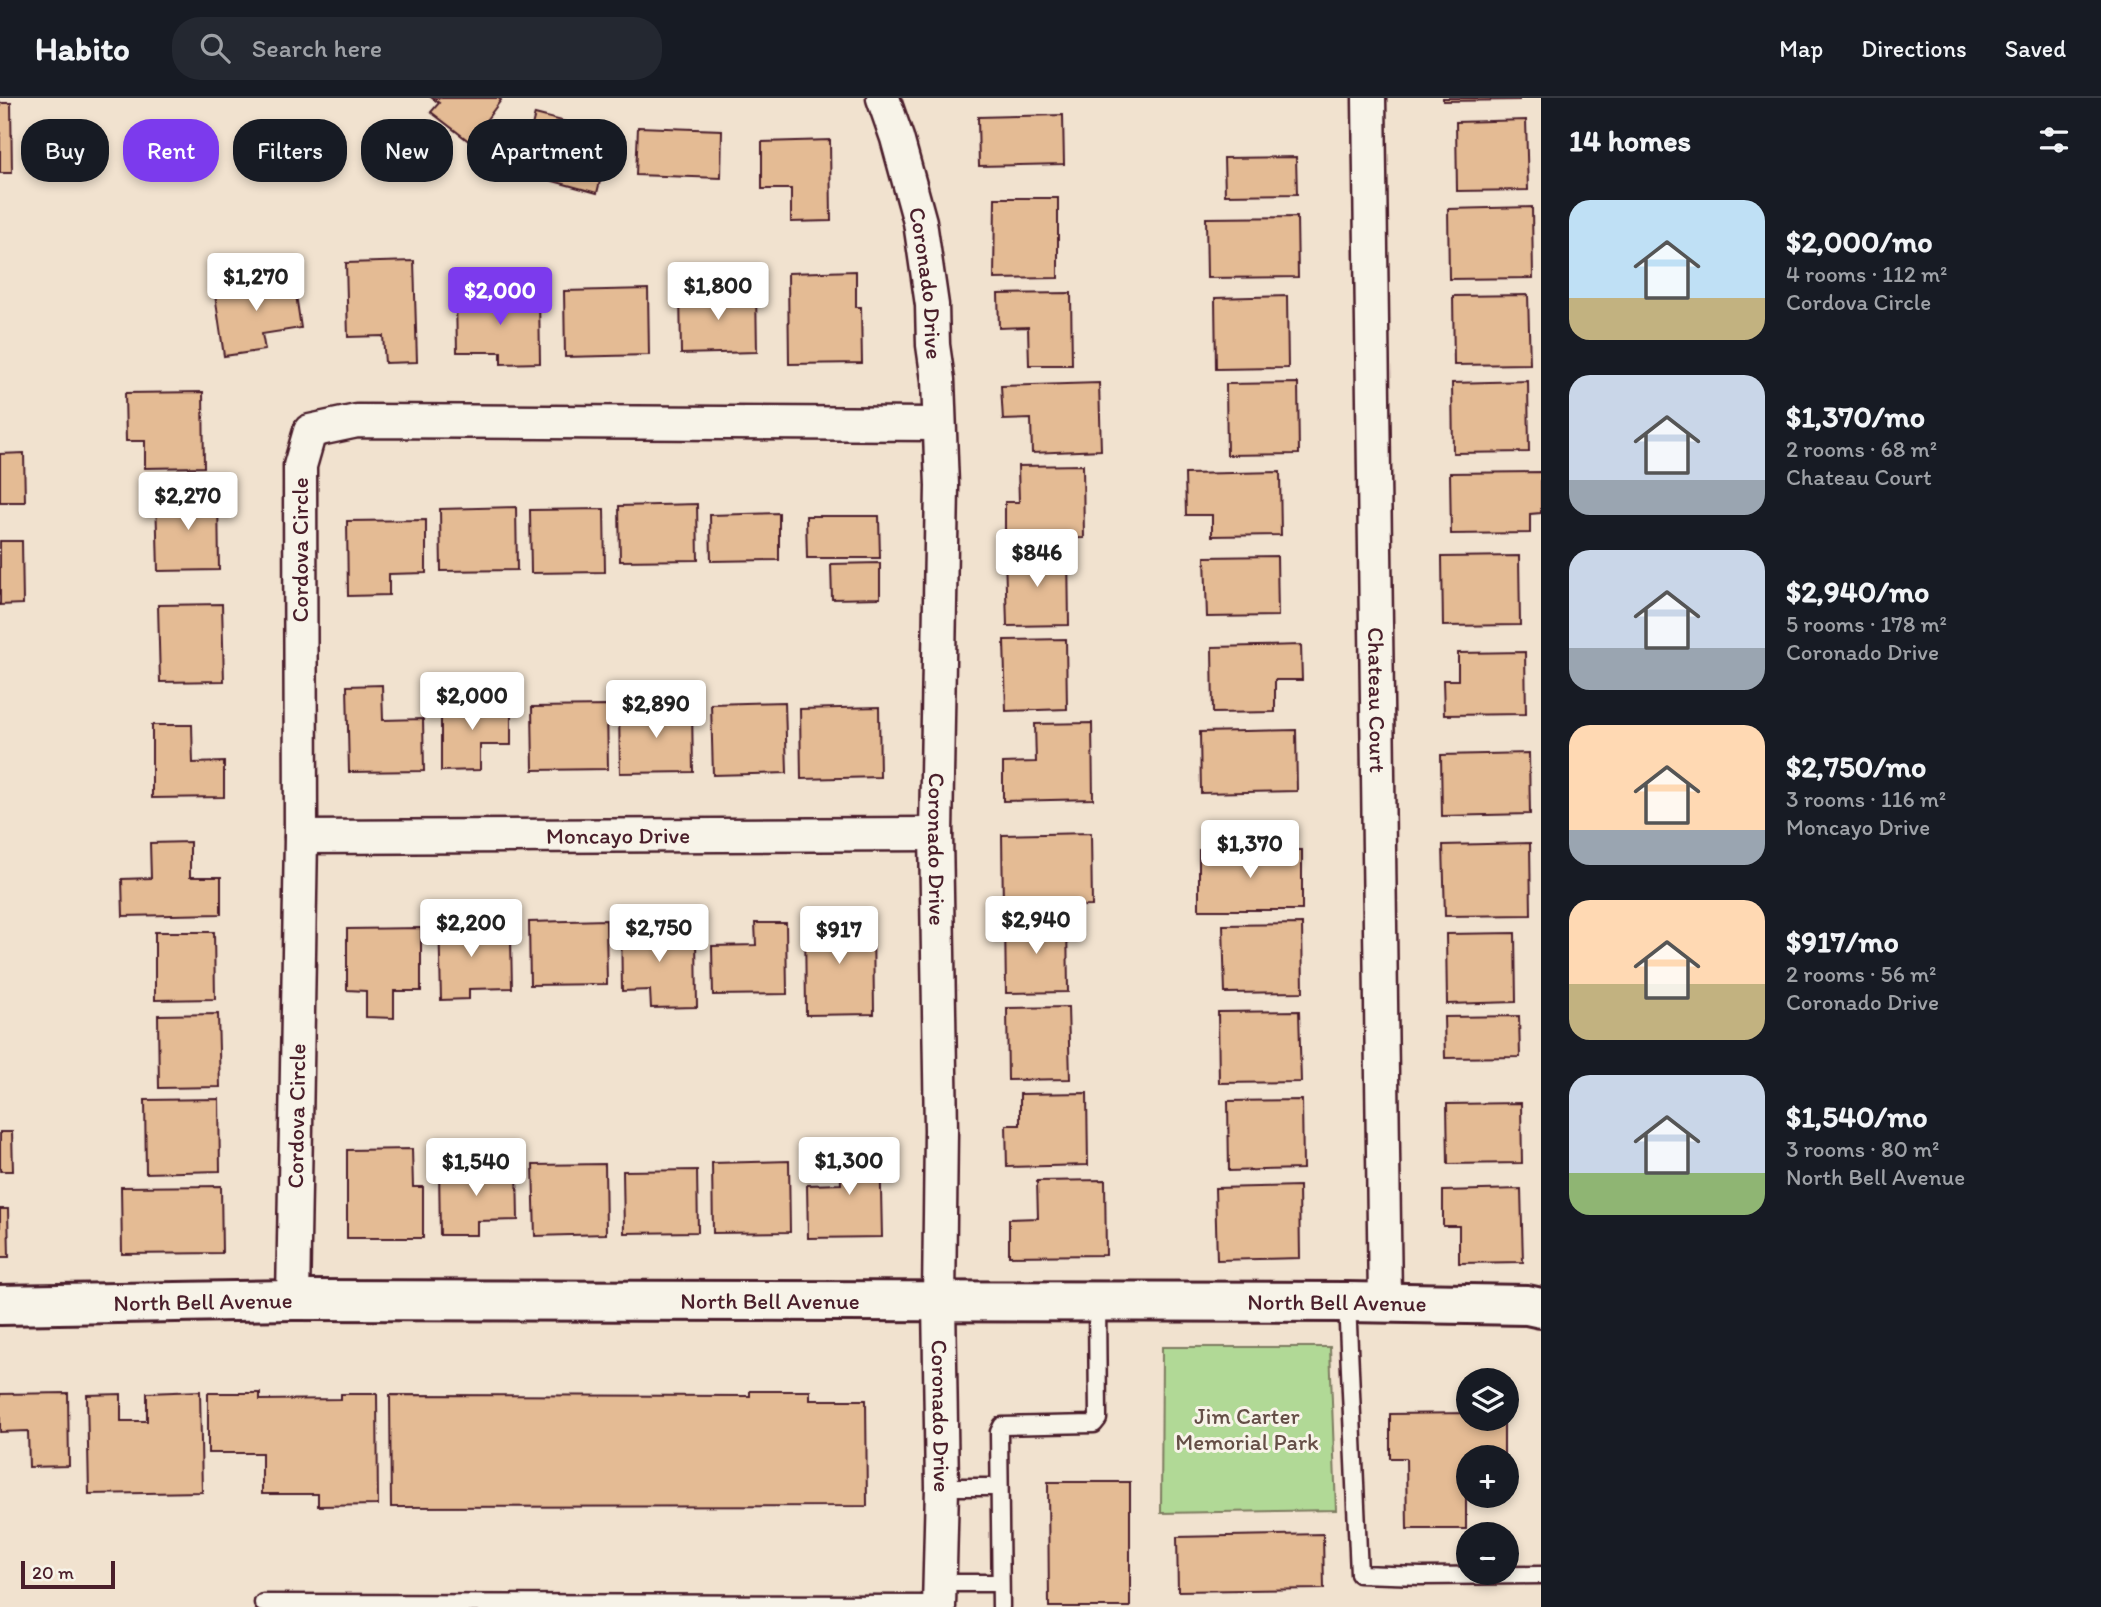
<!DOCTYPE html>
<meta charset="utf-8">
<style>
body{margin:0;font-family:Itim,sans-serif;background:#242831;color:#f1f3f6;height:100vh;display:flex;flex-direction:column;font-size:26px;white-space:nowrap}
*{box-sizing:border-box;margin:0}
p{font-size:23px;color:#9ea1a6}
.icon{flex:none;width:38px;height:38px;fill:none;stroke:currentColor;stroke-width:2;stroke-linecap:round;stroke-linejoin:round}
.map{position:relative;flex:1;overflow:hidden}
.side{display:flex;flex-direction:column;background:#171b24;width:560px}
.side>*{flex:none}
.banner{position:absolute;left:21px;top:21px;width:665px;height:63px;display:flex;gap:14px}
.tools{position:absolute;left:1456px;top:1270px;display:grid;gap:14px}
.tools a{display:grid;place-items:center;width:63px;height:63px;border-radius:50%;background:#171b24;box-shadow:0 4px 10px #0003;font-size:35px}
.scale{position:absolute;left:21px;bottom:18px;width:94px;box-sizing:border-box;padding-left:7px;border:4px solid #4a1f2b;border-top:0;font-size:19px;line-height:24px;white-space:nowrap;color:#4a1f2b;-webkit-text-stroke:5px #f7f3e8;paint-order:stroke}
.price{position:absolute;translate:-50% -60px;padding:0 16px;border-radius:7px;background:#fff;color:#222;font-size:23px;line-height:46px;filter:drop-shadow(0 2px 4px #0008)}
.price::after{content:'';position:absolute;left:50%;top:42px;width:21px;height:16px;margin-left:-10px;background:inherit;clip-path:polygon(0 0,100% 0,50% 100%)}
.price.current{background:#7c3aed;color:#fff}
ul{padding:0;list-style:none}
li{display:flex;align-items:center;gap:21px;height:175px;padding:0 28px}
li span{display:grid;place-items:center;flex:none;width:196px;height:140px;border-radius:21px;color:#555}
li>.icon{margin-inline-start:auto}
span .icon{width:84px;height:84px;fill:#fffc;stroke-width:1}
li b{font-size:30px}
h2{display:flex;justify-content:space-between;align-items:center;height:84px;padding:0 28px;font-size:30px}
.tag{padding:0 24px;border-radius:28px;background:#171b24;box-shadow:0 4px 10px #0003;font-size:24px;line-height:63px}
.tag.current{background:#7c3aed;color:#fff}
header{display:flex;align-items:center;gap:42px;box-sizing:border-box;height:98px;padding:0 35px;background:#171b24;border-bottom:2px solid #363941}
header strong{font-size:33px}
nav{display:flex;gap:38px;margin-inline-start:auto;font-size:24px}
.search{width:490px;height:63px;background:#242831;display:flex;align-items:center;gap:18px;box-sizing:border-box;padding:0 24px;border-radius:28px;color:#9ea1a6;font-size:26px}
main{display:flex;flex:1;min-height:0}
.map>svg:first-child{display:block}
.green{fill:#b1d996;stroke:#7e7c60;stroke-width:2}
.building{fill:#e4bb94;stroke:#4a1f2b;stroke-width:2}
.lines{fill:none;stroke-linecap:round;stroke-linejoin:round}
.lane-casing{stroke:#4a1f2b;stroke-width:21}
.street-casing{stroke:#4a1f2b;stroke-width:37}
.secondary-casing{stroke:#4a1f2b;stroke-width:44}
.lane{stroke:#f7f3e8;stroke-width:16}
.street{stroke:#f7f3e8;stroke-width:32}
.secondary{stroke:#f7f3e8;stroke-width:38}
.labels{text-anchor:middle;stroke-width:6;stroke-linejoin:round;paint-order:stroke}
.street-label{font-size:23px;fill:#4a1f2b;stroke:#f7f3e8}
.park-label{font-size:23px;fill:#644e46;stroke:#f7f3e8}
</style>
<header>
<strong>Habito</strong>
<div class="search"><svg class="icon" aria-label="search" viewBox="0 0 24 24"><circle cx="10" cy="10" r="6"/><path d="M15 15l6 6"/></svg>Search here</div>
<nav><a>Map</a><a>Directions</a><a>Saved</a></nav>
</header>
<main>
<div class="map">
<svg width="1541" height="1509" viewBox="0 0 1541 1509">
<rect width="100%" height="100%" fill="#f1e2cf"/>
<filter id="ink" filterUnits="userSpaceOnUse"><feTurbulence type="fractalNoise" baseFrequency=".0143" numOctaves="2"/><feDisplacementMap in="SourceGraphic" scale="14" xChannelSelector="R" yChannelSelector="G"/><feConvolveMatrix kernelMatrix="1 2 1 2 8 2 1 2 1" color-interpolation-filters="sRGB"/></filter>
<g filter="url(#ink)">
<!-- green -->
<polygon class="green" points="1162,1249 1330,1249 1336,1412 1161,1415"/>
<!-- building -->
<g class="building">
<polygon points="432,0 498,0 501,2 470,44 431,14 439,5"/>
<polygon points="1443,0 1519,0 1519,2 1443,3"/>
<polygon points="0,5 11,5 12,75 0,75"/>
<polygon points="535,16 612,36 597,95 520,74"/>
<polygon points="1063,17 1064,66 979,68 978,19"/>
<polygon points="1526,22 1528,92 1457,93 1456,24"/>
<polygon points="638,29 722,32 721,80 636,77"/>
<polygon points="830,42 831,123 791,124 791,91 762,91 762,44"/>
<polygon points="1296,59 1297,96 1225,97 1224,60"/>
<polygon points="995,100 1058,100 1058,180 994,181"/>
<polygon points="1532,109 1533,180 1449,181 1448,111"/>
<polygon points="1297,119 1298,179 1207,180 1206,120"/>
<polygon points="414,163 417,264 385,265 383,238 348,239 346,165"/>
<polygon points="856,173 856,209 861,209 862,265 789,266 788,175"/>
<polygon points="293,177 301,230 262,236 265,252 224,258 214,190"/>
<polygon points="648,191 649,257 565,259 564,193"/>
<polygon points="756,192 757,254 681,256 680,193"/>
<polygon points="1071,195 1072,267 1029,267 1028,229 999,230 998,196"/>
<polygon points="539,197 540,265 501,266 501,254 457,254 456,199"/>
<polygon points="1528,197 1530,266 1454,267 1453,198"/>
<polygon points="1287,198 1288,270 1216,271 1215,200"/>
<polygon points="1528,283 1529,354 1453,355 1452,285"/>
<polygon points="1099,285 1101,352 1032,355 1031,321 1003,322 1001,288"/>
<polygon points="1298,285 1299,356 1227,357 1226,286"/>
<polygon points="203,294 204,369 145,370 145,343 126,343 125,295"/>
<polygon points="24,355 25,404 0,404 0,356"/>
<polygon points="1083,367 1084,440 1005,441 1005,404 1019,404 1018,368"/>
<polygon points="1280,374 1281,437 1212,438 1212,417 1186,417 1185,376"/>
<polygon points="1541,374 1541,415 1530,416 1530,435 1451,436 1450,375"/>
<polygon points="218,396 219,472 158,473 156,397"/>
<polygon points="697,406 698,462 620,463 619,408"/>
<polygon points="516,409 517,472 441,473 440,411"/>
<polygon points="604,411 605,474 531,475 530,412"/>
<polygon points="779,415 779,462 711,463 710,417"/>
<polygon points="806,418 879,418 880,460 807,460"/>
<polygon points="426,422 426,475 389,476 389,497 348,498 347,423"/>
<polygon points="0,443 22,443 23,506 0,507"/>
<polygon points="1068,454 1069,527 1007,528 1005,456"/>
<polygon points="1277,458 1278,518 1207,519 1205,459"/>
<polygon points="1519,458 1520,527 1443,528 1442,459"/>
<polygon points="880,465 880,500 832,501 831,466"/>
<polygon points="222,506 224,583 160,584 158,507"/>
<polygon points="1066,541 1067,611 1006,613 1004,542"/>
<polygon points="1301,547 1302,582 1275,582 1275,614 1213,615 1212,549"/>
<polygon points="1525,554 1526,616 1444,617 1443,582 1458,582 1458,555"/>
<polygon points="382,587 383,622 423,621 424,673 349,674 347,588"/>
<polygon points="511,604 511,647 480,647 480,672 441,673 441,605"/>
<polygon points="785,604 787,675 713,677 711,606"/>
<polygon points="607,608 608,671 533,672 532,609"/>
<polygon points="692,609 693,674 620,675 619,610"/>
<polygon points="879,609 880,679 801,681 800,611"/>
<polygon points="1092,625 1093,701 1003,703 1003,665 1036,664 1035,626"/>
<polygon points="152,627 192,627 193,665 224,664 224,699 152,700"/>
<polygon points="1296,632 1297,693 1201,695 1200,634"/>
<polygon points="1529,655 1530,716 1442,718 1441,657"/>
<polygon points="1091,735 1092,808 1003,809 1002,737"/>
<polygon points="190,744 190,779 221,779 221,816 123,818 122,781 151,780 150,745"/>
<polygon points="1530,745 1531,817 1445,818 1443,747"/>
<rect x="1199" y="752" width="103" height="60"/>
<polygon points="873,818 874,916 806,917 805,819"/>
<polygon points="477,819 477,840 511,840 512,890 469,891 469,901 441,902 439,820"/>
<polygon points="621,819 657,819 657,839 696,838 697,909 651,910 650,892 622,893"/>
<polygon points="606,822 607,886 530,887 529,824"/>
<polygon points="1067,822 1068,894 1006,895 1005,823"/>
<polygon points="755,825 786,825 787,896 713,897 712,848 756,847"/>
<polygon points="1302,826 1303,894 1225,895 1223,827"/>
<polygon points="421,830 421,893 394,893 394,920 366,919 366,893 347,892 347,831"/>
<polygon points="155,834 214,834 215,901 155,902"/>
<polygon points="1515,835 1516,904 1447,906 1446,836"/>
<polygon points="1068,909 1070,981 1008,982 1007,910"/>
<polygon points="1299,913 1301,984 1219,985 1218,914"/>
<polygon points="218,916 220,989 159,990 158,917"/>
<polygon points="1519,918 1520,959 1445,960 1444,919"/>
<polygon points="1087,995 1088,1067 1007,1069 1006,1027 1020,1027 1020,996"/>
<polygon points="219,1001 220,1073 146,1075 145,1002"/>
<polygon points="1302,1002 1303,1071 1229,1073 1228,1003"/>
<polygon points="1521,1005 1522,1065 1448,1066 1447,1006"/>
<polygon points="0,1034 12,1034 13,1073 0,1073"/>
<polygon points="880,1044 882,1139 808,1140 807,1087 841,1086 840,1045"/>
<polygon points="412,1051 413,1089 423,1089 423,1140 347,1140 347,1052"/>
<polygon points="789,1063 790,1134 713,1135 712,1065"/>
<polygon points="605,1066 606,1136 535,1138 533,1067"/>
<polygon points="517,1068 518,1122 477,1123 477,1137 440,1137 439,1070"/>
<polygon points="697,1072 698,1134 624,1135 623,1073"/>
<polygon points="1105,1082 1106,1157 1009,1158 1009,1121 1038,1120 1037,1083"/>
<polygon points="221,1088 222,1155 122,1156 121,1089"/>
<polygon points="1299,1088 1300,1160 1217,1162 1215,1090"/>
<polygon points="1521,1091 1523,1164 1459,1165 1459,1128 1443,1128 1443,1093"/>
<polygon points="0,1111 8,1111 9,1159 0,1159"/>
<polygon points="200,1293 202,1394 89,1396 87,1297 121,1296 121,1323 147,1323 147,1295"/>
<polygon points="750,1293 810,1293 810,1302 866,1302 867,1408 391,1409 390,1297 750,1298"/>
<polygon points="68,1295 69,1368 29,1369 28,1333 0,1334 0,1296"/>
<polygon points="208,1295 260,1295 260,1302 341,1301 341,1296 377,1296 378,1407 318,1408 318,1396 262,1396 262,1355 208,1355"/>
<polygon points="1468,1315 1468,1321 1504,1321 1504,1360 1468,1360 1468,1382 1466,1382 1466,1431 1407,1431 1406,1360 1390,1360 1390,1316"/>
<polygon points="1048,1384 1130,1384 1130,1509 1049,1509"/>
<polygon points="1323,1436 1324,1491 1178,1493 1177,1439"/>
</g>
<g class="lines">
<defs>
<g id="lane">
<polyline points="1347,1204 1359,1476 1421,1478 1541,1477"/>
<polyline points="942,1389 999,1389"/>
<polyline points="941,1485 1000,1485"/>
<polyline points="263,1505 940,1506"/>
<polyline points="1001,1509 999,1334 1002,1328 1094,1326 1098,1321 1097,1204"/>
</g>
<g id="street">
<path id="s1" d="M 883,0 L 897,40 L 920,124 L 932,207 L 933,247 L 938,282 L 942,388 L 936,736 L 941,1032 L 939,1204 L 942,1389 L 939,1509"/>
<path id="s2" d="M 1369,0 L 1385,1204"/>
<path id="s3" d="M 301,739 L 936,736"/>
<path id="s4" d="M 293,1202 L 301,739 L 300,368 L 310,333 L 357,323 L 939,326"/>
</g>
<g id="secondary">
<path id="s5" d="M 0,1207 L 293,1202 L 1347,1204 L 1527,1207 L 1541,1210"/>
</g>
</defs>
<!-- lane casing -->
<use href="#lane" class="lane-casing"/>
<!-- street casing -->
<use href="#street" class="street-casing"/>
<!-- secondary casing -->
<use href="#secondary" class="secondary-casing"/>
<!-- lane -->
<use href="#lane" class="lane"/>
<!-- street -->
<use href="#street" class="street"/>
<!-- secondary -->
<use href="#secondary" class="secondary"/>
</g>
</g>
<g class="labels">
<!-- street labels -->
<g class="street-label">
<text dy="8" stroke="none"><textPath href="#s1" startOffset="191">Coronado Drive</textPath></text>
<text transform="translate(300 452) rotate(-90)" y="8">Cordova Circle</text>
<text dy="8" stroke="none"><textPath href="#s2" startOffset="602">Chateau Court</textPath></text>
<text dy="8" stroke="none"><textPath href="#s3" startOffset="317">Moncayo Drive</textPath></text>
<text dy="8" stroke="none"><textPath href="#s1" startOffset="758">Coronado Drive</textPath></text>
<text dy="8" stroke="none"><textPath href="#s4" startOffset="184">Cordova Circle</textPath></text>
<text dy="8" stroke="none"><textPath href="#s5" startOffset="203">North Bell Avenue</textPath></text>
<text dy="8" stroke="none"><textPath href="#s5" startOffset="770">North Bell Avenue</textPath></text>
<text dy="8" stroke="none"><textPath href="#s5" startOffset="1337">North Bell Avenue</textPath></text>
<text dy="8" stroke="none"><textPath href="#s1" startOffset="1325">Coronado Drive</textPath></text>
</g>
<!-- park labels -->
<g class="park-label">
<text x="1247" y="1326">Jim Carter<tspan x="1247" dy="26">Memorial Park</tspan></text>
</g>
</g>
</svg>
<div class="tools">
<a><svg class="icon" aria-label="layers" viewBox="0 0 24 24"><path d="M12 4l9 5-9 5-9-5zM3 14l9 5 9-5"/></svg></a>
<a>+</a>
<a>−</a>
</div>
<div class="scale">20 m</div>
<b class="price" style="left:256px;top:215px">$1,270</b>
<b class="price" style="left:718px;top:224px">$1,800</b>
<b class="price current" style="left:500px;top:229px">$2,000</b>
<b class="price" style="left:188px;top:434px">$2,270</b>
<b class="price" style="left:1037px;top:491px">$846</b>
<b class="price" style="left:472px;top:634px">$2,000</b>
<b class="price" style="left:656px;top:642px">$2,890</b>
<b class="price" style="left:1250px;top:782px">$1,370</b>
<b class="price" style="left:1036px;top:858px">$2,940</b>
<b class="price" style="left:471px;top:861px">$2,200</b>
<b class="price" style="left:659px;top:866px">$2,750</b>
<b class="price" style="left:839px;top:868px">$917</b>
<b class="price" style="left:849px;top:1099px">$1,300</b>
<b class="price" style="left:476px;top:1100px">$1,540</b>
<div class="banner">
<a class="tag">Buy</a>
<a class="tag current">Rent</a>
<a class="tag">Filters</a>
<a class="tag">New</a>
<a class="tag">Apartment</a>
</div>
</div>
<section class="side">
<h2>14 homes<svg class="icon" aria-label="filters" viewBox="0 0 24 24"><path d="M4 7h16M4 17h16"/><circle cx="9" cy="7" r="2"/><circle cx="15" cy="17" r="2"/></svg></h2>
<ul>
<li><span style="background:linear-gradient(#bfe0f5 70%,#c2b280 0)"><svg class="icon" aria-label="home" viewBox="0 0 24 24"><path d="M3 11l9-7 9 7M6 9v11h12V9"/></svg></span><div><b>$2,000/mo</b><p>4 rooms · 112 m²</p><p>Cordova Circle</p></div></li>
<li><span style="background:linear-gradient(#c9d6e8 75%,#9aa5b1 0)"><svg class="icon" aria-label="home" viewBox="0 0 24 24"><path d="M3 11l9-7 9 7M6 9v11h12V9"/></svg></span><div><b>$1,370/mo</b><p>2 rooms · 68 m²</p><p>Chateau Court</p></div></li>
<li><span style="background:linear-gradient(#c9d6e8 70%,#9aa5b1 0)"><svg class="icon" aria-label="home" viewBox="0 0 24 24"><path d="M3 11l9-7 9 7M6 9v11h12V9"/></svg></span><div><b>$2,940/mo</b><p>5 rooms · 178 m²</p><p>Coronado Drive</p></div></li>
<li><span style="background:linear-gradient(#ffd9b3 75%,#9aa5b1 0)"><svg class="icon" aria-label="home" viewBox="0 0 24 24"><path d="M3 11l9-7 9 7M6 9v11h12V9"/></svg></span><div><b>$2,750/mo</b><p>3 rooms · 116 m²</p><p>Moncayo Drive</p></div></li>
<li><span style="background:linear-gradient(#ffd9b3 60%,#c2b280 0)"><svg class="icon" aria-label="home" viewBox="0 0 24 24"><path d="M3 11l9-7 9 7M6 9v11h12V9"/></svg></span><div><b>$917/mo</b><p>2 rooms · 56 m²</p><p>Coronado Drive</p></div></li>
<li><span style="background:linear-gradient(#c9d6e8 70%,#8fb573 0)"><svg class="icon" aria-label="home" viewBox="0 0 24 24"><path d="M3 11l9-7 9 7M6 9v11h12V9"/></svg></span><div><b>$1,540/mo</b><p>3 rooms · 80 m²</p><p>North Bell Avenue</p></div></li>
</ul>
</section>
</main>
